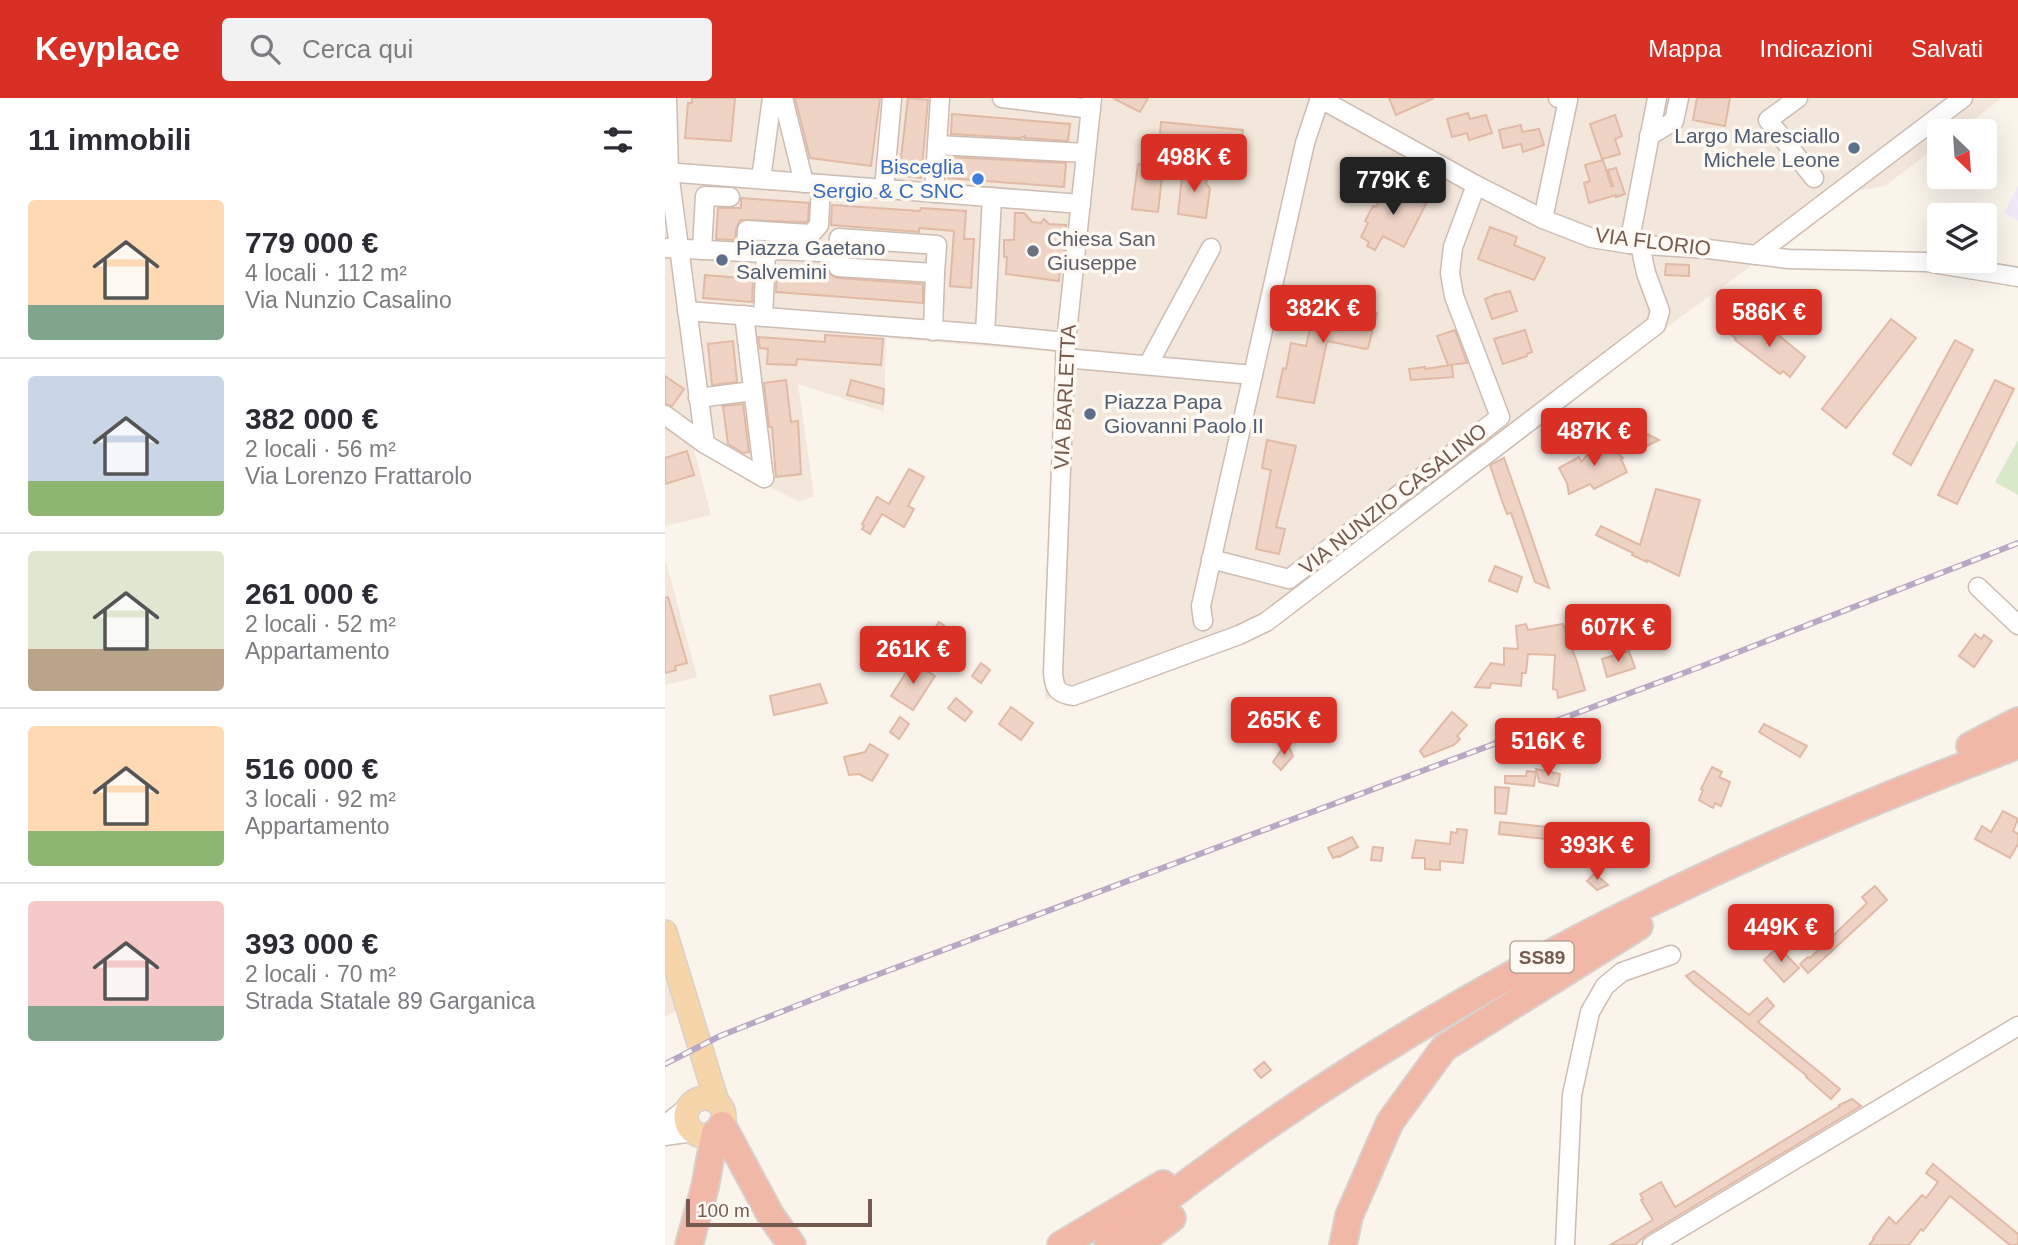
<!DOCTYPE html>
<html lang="it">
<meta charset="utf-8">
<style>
body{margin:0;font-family:Helvetica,sans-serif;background:#f2f2f3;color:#2b2b33;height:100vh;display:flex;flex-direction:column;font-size:26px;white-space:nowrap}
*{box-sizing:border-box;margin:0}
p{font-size:23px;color:#7c7c81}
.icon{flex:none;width:38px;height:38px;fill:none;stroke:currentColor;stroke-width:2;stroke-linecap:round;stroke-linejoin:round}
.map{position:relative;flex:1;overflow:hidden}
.panel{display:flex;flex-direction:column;background:#fff;width:665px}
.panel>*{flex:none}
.needle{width:46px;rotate:155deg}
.fabs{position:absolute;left:1262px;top:21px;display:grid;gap:14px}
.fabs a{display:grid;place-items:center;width:70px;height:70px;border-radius:7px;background:#fff;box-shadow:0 7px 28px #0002;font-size:35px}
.scale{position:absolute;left:21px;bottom:18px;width:186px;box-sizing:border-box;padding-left:7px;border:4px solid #755b4f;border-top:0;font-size:19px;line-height:24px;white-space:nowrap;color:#755b4f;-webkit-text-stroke:5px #fef9f2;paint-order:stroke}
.price{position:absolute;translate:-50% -60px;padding:0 16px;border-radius:7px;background:#d93025;color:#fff;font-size:23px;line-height:46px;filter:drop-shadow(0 2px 4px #0008)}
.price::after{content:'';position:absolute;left:50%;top:42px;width:21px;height:16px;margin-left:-10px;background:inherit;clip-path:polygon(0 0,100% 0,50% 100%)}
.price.active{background:#222;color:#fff}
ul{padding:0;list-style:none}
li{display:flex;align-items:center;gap:21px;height:175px;padding:0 28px}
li+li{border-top:2px solid #e1e1e2}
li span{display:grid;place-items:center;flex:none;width:196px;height:140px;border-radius:7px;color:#555}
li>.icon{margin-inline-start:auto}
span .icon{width:84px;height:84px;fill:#fffc;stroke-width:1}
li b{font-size:30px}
h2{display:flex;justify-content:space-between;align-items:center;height:84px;padding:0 28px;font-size:30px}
header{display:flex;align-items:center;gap:42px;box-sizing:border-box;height:98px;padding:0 35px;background:#d93025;color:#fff}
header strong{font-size:33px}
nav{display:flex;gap:38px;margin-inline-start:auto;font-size:24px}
.search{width:490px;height:63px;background:#f2f2f3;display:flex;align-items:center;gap:18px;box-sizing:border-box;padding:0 24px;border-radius:7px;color:#7c7c81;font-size:26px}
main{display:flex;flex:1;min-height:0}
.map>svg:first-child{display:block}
.residential{fill:#f3e6da}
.education{fill:#f1e8f8}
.green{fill:#d8e9ca}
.building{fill:#efd4c5;stroke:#e1baa6;stroke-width:2}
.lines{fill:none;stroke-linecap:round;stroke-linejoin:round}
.minor-casing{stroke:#cdbcb1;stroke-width:21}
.major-casing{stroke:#d8d1ce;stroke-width:26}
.highway-casing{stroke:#d8d1ce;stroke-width:30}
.minor{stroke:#fff;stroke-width:18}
.major{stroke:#f5d5a9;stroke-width:23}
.highway{stroke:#f1b7a7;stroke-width:26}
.rail-casing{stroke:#b7a9c6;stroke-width:6}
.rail{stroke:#fef9f2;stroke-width:3.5;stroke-dasharray:10;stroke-linecap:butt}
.service-dot{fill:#5c6f8a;stroke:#fef9f2;stroke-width:2.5}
.shop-dot{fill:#3f7fe0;stroke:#fef9f2;stroke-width:2.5}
.worship-dot{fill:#6b7280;stroke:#fef9f2;stroke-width:2.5}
.labels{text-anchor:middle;stroke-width:7;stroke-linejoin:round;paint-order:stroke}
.shield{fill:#fef9f2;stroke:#9e8a80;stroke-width:2}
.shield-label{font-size:19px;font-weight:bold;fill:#755b4f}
.service-label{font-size:21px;fill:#4e5e75;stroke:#fef9f2;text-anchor:start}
.shop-label{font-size:21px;fill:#366cbe;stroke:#fef9f2;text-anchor:end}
.worship-label{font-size:21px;fill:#5b616d;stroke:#fef9f2;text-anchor:start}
.street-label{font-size:21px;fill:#755b4f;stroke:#fef9f2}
</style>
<header>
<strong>Keyplace</strong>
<div class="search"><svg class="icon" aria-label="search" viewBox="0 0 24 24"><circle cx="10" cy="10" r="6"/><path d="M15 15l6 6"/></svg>Cerca qui</div>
<nav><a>Mappa</a><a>Indicazioni</a><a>Salvati</a></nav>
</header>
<main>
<section class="panel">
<h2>11 immobili<svg class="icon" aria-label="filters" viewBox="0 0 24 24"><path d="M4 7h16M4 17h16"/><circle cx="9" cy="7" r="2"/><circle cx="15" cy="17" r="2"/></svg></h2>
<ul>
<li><span style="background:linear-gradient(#ffd9b3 75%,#7fa58c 0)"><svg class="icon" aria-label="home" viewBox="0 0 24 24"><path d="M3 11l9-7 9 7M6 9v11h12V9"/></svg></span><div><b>779 000 €</b><p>4 locali · 112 m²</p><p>Via Nunzio Casalino</p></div></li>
<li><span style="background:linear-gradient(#c9d6e8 75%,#8fb573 0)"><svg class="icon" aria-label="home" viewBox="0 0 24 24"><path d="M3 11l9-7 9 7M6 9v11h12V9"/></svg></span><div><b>382 000 €</b><p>2 locali · 56 m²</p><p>Via Lorenzo Frattarolo</p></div></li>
<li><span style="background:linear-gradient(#dfe7d0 70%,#b9a48a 0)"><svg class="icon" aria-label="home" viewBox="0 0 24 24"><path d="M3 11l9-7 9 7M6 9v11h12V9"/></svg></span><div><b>261 000 €</b><p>2 locali · 52 m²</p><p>Appartamento</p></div></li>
<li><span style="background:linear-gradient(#ffd9b3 75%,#8fb573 0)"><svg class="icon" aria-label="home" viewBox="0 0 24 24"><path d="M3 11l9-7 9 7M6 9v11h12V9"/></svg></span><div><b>516 000 €</b><p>3 locali · 92 m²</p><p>Appartamento</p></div></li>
<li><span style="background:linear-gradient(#f6c9c9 75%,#7fa58c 0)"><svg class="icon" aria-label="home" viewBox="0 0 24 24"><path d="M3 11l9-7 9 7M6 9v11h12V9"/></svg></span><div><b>393 000 €</b><p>2 locali · 70 m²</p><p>Strada Statale 89 Garganica</p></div></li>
</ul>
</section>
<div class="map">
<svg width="1353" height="1147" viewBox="0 0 1353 1147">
<rect width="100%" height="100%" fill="#fbf4eb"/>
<!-- residential -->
<g class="residential">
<polygon points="0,0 1337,0 1293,33 1274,33 1274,47 1220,88 1190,93 595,523 380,602 390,254 221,240 219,314 133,286 149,398 135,404 29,351 46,417 0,428"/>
<polygon points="0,460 32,579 0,587"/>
<polygon points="0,850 14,911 0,919"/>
</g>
<!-- education -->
<polygon class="education" points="1353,88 1353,123 1339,115"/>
<!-- green -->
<polygon class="green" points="1353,342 1353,397 1330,384"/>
<!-- building -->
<g class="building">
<polygon points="27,0 70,0 66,43 20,40 23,5 27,5"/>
<polygon points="130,0 215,0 206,68 145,60"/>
<polygon points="243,0 263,2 256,80 234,77"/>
<polygon points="448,0 483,0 475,14"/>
<polygon points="724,0 769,0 731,17"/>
<polygon points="1032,0 1065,0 1060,28 1028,22"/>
<polygon points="803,15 805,21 821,17 827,35 804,42 802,35 787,39 782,21"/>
<polygon points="287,16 405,26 403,43 360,40 360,38 355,40 286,36"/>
<polygon points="950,17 957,38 950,41 955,56 937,61 925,26"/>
<polygon points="496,24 578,32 575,55 572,59 494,49"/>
<polygon points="856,27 857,34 874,31 879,47 858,54 856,46 838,50 834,32"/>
<polygon points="285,59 401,65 399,89 283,80"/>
<polygon points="938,62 946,88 948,88 943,72 951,70 960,96 951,99 951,97 924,105 919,85 925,83 920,67"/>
<polygon points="473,66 498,69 493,114 467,111"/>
<polygon points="518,70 543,74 541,86 545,90 541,120 513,116"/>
<polygon points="725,82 739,89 737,93 761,106 739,149 718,138 710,152 702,148 704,144 696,139 703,125 700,123 708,108 711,109"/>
<polygon points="76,100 144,105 143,122 141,124 75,122 71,131 70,142 51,141 53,110 76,110"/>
<polygon points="167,107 255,113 256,110 301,113 299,141 309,141 306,190 285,188 289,133 254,130 254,134 166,127"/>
<polygon points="350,115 359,115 367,124 376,125 379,121 384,126 401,127 398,168 395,168 394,183 341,176 342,159 339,159 339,142 349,142"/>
<polygon points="825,129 852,139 849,147 880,160 869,182 813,161"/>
<polygon points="1001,166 1024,167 1024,178 1000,177"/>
<polygon points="112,172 165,176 172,180 258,186 258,205 111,194"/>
<polygon points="40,177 88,181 87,204 38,200"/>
<polygon points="845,193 852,213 827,221 820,201 831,196 831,197"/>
<polygon points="650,194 672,199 671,205 712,215 703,250 701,251 662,243 649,305 612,299 618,270 621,271 626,245 641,248 647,222 644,221"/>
<polygon points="1078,221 1107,243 1112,236 1140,259 1125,279 1118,273 1115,276 1070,242 1071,241 1066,236"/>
<polygon points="1226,221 1251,240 1181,330 1157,311"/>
<polygon points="790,232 802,265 783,267 772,238"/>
<polygon points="860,232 867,254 862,256 862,258 838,266 829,241"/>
<polygon points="160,237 218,241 216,267 132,261 131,267 102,266 103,251 95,250 93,239 160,244"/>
<polygon points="1290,242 1308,252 1246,367 1228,356"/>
<polygon points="68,243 72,284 47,287 43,246"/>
<polygon points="787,267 788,279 746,282 744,271 760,269 760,271"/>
<polygon points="0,278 19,291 7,308 0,306"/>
<polygon points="121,282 126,324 133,323 136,376 111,379 107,329 104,329 99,285"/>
<polygon points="186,282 219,291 218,306 182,297"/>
<polygon points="1330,282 1349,291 1292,406 1273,397"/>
<polygon points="78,306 84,354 78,355 63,346 58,308"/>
<polygon points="950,319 976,333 994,342 978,350 944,332"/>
<polygon points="937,341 958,360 956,361 962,374 929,391 925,386 904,396 902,385 894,370 914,359 916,364"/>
<polygon points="602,342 631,348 611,429 620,431 614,456 591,451 606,372 597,370"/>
<polygon points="22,353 29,377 0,386 0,360"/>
<polygon points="839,360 857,411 884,490 870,484 846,415 842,416 837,403 825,367"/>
<polygon points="244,371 259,379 243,408 249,411 239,429 217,416 205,436 197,431 199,428 197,426 212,399 224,406"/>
<polygon points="991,391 1035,402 1014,478 982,462 982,464 967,457 968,455 931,437 936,428 975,447"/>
<polygon points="830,468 857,479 852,494 824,483"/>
<polygon points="3,499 22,565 10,568 11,572 0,575 0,500"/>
<polygon points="274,524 295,539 283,557 262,542"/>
<polygon points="861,526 863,532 898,526 912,564 920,592 893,600 892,592 888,591 890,557 863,556 861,575 857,575 856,588 826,585 825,590 810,589 826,565 839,567 839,550 853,551 851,528"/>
<polygon points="1310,536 1316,541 1319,537 1327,543 1309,569 1294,558"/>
<polygon points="964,553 970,570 942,579 937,561"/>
<polygon points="248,564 270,578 248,612 226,598"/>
<polygon points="316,565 325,572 316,585 307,578"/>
<polygon points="155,586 162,605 109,617 105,598"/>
<polygon points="291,600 307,614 300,623 283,610"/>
<polygon points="346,609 368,625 356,642 334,626"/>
<polygon points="787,614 802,627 792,638 795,641 789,647 759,659 755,653"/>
<polygon points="235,619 244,626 234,641 225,634"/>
<polygon points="1099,626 1142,648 1135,659 1094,634"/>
<polygon points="917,632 915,650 904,648 905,636"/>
<polygon points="622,644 628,658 616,672 608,664"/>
<polygon points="205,646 223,657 207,683 194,676 184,677 179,659 200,654"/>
<polygon points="1047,669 1057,674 1054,679 1065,684 1056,708 1050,705 1048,710 1034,702 1038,692 1036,691"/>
<polygon points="871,671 895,676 893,688 874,684"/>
<polygon points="862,673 871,674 869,688 840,685 840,678 861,678"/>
<polygon points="830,689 844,690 841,716 830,715"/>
<polygon points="1338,713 1353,721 1348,733 1353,736 1353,746 1345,760 1310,741 1317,728 1326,734"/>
<polygon points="835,724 901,731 900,743 834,736"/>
<polygon points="921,729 940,733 964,743 961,751 941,744 923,741 920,739"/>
<polygon points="792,731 802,732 798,765 775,763 775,772 760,771 760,760 747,760 751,742 785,746 786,734 792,735"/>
<polygon points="687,739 693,749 674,759 673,758 668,760 663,750"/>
<polygon points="708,749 718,750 716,763 706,762"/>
<polygon points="929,776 936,781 943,787 932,792 922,783"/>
<polygon points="1210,788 1222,802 1143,875 1135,866 1143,859 1145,860 1202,805 1197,799"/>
<polygon points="1113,849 1134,870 1119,884 1099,862"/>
<polygon points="1029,873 1084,917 1102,900 1109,908 1093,924 1175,991 1166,1001 1141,979 1142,978 1029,886 1021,878"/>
<polygon points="599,964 606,972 596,980 589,972"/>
<polygon points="1187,1001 1196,1008 981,1137 970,1147 945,1147 988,1122 976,1102 978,1101 975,1096 996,1084 1010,1109 1175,1008 1174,1007"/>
<polygon points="1268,1066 1353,1136 1353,1147 1345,1147 1285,1098 1258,1133 1256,1131 1244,1147 1204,1147 1209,1141 1208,1140 1224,1119 1231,1126 1257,1097 1261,1100 1273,1084 1261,1075"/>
</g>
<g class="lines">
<defs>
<g id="minor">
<polyline points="2,0 4,74 40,346 99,380"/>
<polyline points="118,0 139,85"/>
<polyline points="337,0 426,11"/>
<path d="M 427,0 L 401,244 L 388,575 C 390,591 391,595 408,598 L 574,537 L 601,524 L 991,227 L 995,213 L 981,175 L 975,147"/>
<polyline points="654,0 811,87 878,121 927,140 964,146 1043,151 1123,161 1261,164 1353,179"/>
<polyline points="1133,0 1103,22 1149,80"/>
<polyline points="984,38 1009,23 1014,0"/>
<polyline points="272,47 421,55"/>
<polyline points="0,74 416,106"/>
<polyline points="96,81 107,0"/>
<polyline points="219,91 227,0"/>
<polyline points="269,95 275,0"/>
<polyline points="878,121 903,2 893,0"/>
<polygon points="174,140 272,147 270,175 173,169"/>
<polyline points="964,146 992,0"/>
<polyline points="0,150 101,155 98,219"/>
<polyline points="37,152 40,98 65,99"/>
<polyline points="81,154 82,132 146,136 154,127 156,86"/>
<polyline points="101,155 112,152 173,155"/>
<polyline points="1091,157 1298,0"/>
<polyline points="22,213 320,236 401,244"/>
<polyline points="79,217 99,380"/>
<polyline points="268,233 270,175"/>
<polyline points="320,236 327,99"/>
<polyline points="400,260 588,277"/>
<polyline points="483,267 546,150"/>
<polyline points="33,300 88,293"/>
<polyline points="0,317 40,346"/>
<polyline points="546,461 624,481 835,319 789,198 785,175 788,149 811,87"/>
<polyline points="1313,489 1353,527"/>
<polyline points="538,523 536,508 640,45 655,0"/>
<polyline points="0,1027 24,1008"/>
<polyline points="0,1038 28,1034"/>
<polyline points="900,1147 907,997 925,914 940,888 957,874 1006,857"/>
<polyline points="987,1147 1353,928"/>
</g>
<g id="major">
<polyline points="0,834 52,1004"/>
<circle cx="40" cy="1019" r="19"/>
</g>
<g id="highway">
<polyline points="1305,648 1353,623"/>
<polyline points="57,1027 106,1118 127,1147"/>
<polyline points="24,1147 40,1089 50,1035"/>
<polyline points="396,1147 498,1086"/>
<path d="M 443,1147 C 716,925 1025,770 1353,647"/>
<polyline points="472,1147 507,1120"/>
<polyline points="678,1147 684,1118 725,1024 779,950 974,828"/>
</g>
</defs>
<!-- minor casing -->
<use href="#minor" class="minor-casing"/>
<!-- major casing -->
<use href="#major" class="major-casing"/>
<!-- highway casing -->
<use href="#highway" class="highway-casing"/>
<!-- minor -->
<use href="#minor" class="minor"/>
<!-- major -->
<use href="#major" class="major"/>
<!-- highway -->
<use href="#highway" class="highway"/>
<defs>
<polyline id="rail" points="0,966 55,938 174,891 1032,570 1353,445"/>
</defs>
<!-- rail casing -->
<use href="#rail" class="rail-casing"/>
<!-- rail -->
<use href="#rail" class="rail"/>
</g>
<!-- markers -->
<g class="service-dot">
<circle cx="1189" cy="50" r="7"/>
<circle cx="57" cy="162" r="7"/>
<circle cx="425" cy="316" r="7"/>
</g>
<circle class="shop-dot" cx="313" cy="81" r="7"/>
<circle class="worship-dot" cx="368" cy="153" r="7"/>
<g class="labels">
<!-- shield labels -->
<rect class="shield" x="845.5" y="843.5" width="63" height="31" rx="5"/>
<g class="shield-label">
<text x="877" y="866">SS89</text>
</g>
<!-- service labels -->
<g class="service-label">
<text x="1175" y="45" text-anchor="end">Largo Maresciallo<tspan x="1175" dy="24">Michele Leone</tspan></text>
<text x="71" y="157">Piazza Gaetano<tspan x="71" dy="24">Salvemini</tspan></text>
<text x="439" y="311">Piazza Papa<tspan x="439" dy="24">Giovanni Paolo II</tspan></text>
</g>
<!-- shop labels -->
<g class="shop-label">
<text x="299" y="76">Bisceglia<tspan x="299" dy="24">Sergio &amp; C SNC</tspan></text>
</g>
<!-- worship labels -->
<g class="worship-label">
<text x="382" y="148">Chiesa San<tspan x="382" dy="24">Giuseppe</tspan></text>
</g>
<!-- street labels -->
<g class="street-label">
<text transform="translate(988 144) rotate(7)" y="7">VIA FLORIO</text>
<text transform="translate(400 299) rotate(-87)" y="7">VIA BARLETTA</text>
<text transform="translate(728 401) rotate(-38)" y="7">VIA NUNZIO CASALINO</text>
</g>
</g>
</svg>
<div class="fabs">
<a><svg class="needle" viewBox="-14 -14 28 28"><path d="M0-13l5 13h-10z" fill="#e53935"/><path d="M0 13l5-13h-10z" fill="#7c7c81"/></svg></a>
<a><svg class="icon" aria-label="layers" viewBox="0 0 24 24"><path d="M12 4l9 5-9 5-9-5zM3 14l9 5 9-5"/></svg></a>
</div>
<div class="scale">100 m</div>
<b class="price" style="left:529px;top:96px">498K €</b>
<b class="price active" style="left:728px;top:119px">779K €</b>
<b class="price" style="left:658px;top:247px">382K €</b>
<b class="price" style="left:1104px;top:251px">586K €</b>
<b class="price" style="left:929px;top:370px">487K €</b>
<b class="price" style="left:953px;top:566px">607K €</b>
<b class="price" style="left:248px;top:588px">261K €</b>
<b class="price" style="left:619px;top:659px">265K €</b>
<b class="price" style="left:883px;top:680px">516K €</b>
<b class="price" style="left:932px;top:784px">393K €</b>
<b class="price" style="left:1116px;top:866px">449K €</b>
</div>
</main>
